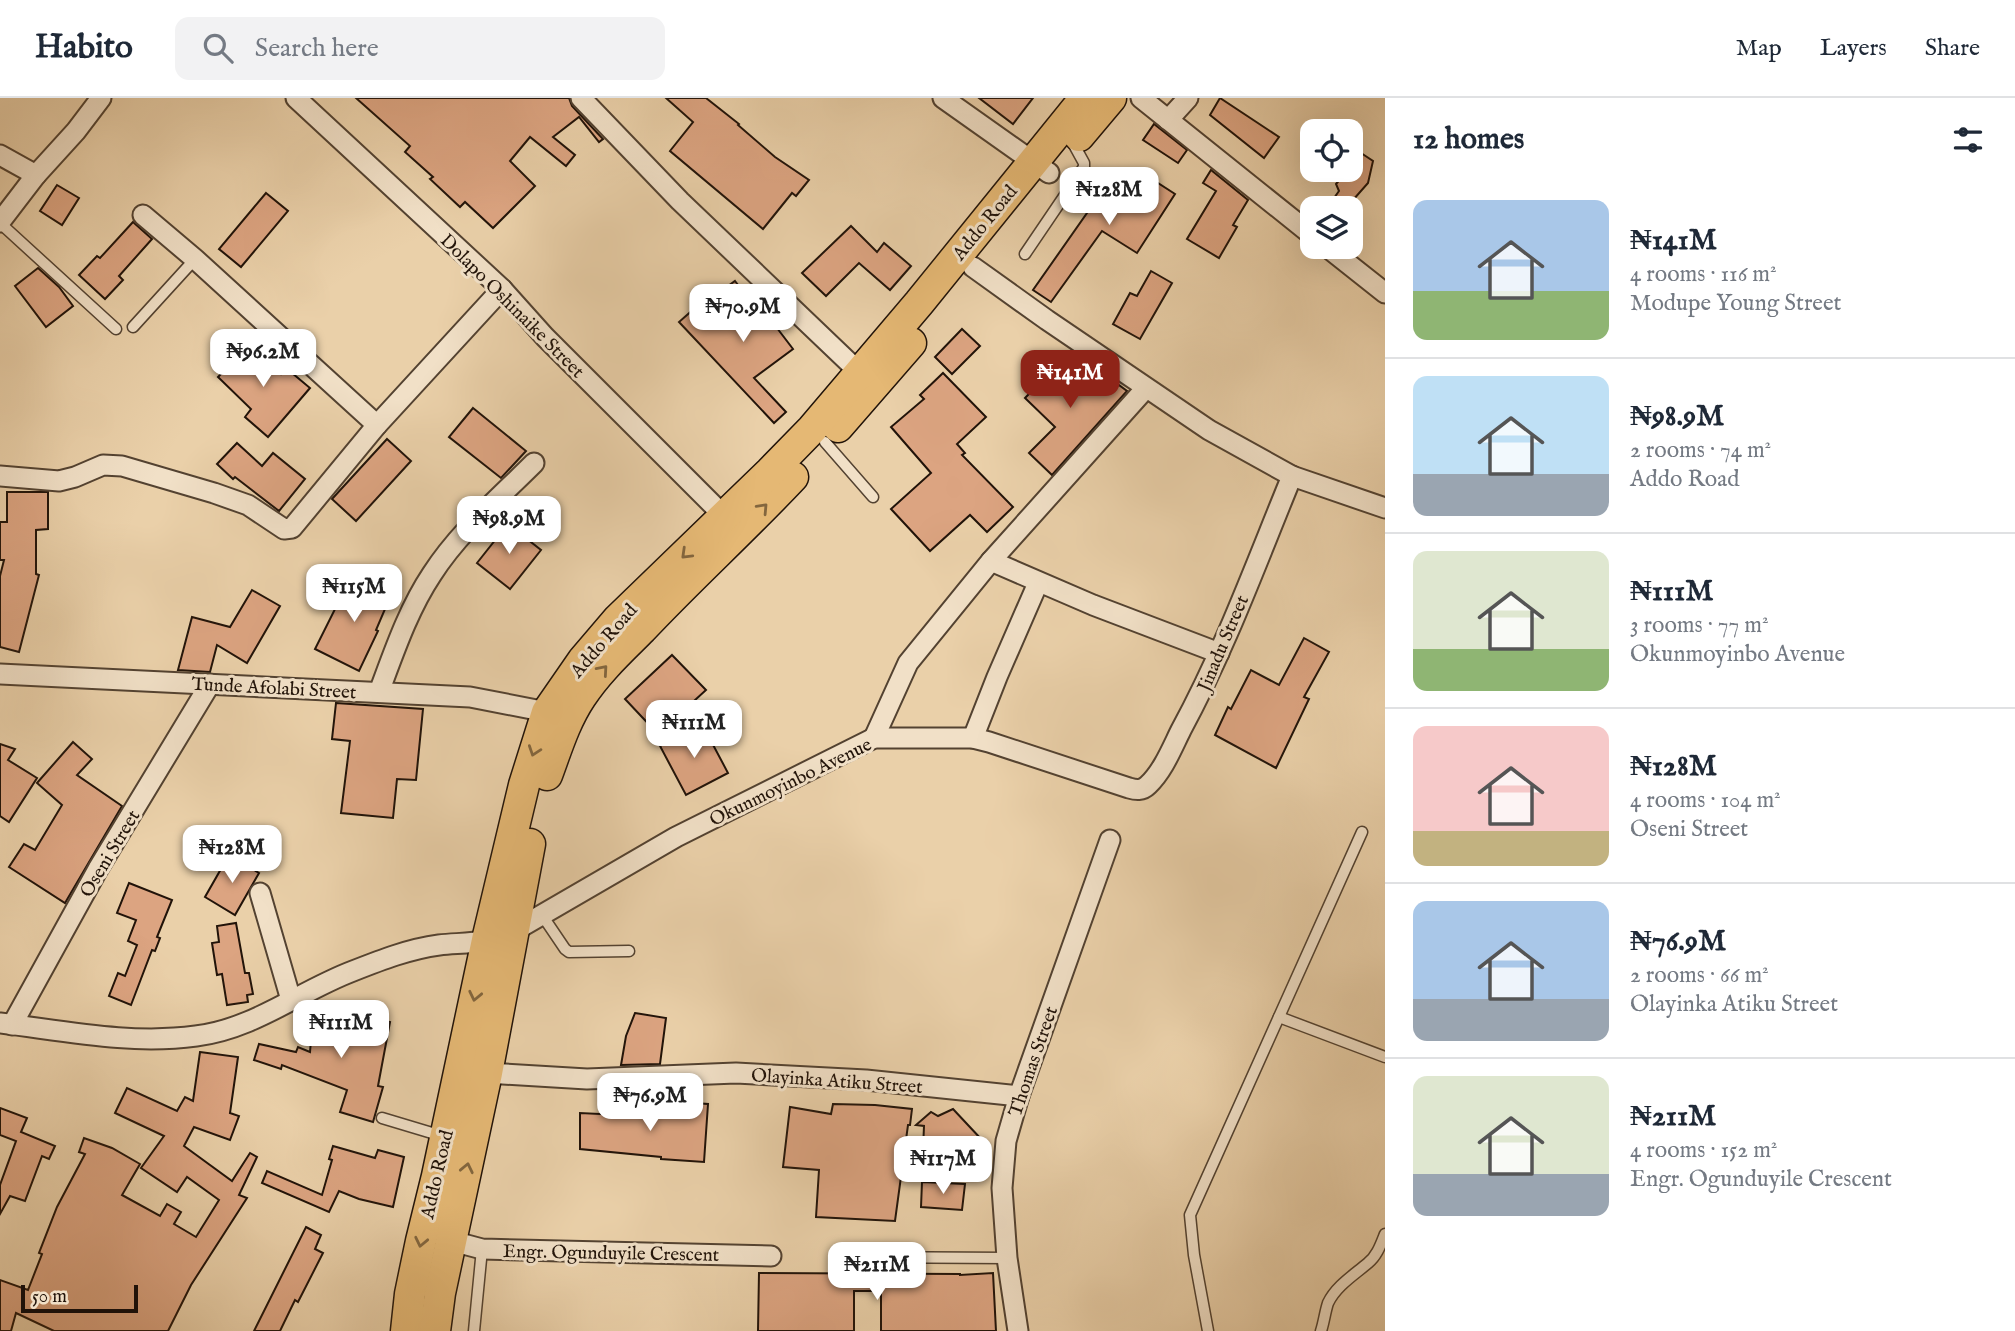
<!DOCTYPE html>
<meta charset="utf-8">
<style>
body{margin:0;font-family:"IM FELL English",serif;background:#f2f2f3;color:#1f2937;height:100vh;display:flex;flex-direction:column;font-size:26px;white-space:nowrap}
*{box-sizing:border-box;margin:0}
p{font-size:23px;color:#747a83}
.icon{flex:none;width:38px;height:38px;fill:none;stroke:currentColor;stroke-width:2;stroke-linecap:round;stroke-linejoin:round}
.map{position:relative;flex:1;overflow:hidden}
.side{display:flex;flex-direction:column;background:#fff;width:630px}
.side>*{flex:none}
.fabs{position:absolute;left:1300px;top:21px;display:grid;gap:14px}
.fabs a{display:grid;place-items:center;width:63px;height:63px;border-radius:14px;background:#fff;box-shadow:0 7px 28px #0002;font-size:35px}
.scale{position:absolute;left:21px;bottom:18px;width:117px;box-sizing:border-box;padding-left:7px;border:4px solid #211309;border-top:0;font-size:19px;line-height:24px;white-space:nowrap;color:#211309;-webkit-text-stroke:5px #f1e0c7;paint-order:stroke}
.price{position:absolute;translate:-50% -60px;padding:0 16px;border-radius:14px;background:#fff;color:#222;font-size:23px;line-height:46px;filter:drop-shadow(0 2px 4px #0008)}
.price::after{content:'';position:absolute;left:50%;top:42px;width:21px;height:16px;margin-left:-10px;background:inherit;clip-path:polygon(0 0,100% 0,50% 100%)}
.price.on{background:#8f2418;color:#fff}
ul{padding:0;list-style:none}
li{display:flex;align-items:center;gap:21px;height:175px;padding:0 28px}
li+li{border-top:2px solid #e0e1e3}
li span{display:grid;place-items:center;flex:none;width:196px;height:140px;border-radius:14px;color:#555}
li>.icon{margin-inline-start:auto}
span .icon{width:84px;height:84px;fill:#fffc;stroke-width:1}
li b{font-size:30px}
h2{display:flex;justify-content:space-between;align-items:center;height:84px;padding:0 28px;font-size:30px}
header{display:flex;align-items:center;gap:42px;box-sizing:border-box;height:98px;padding:0 35px;background:#fff;border-bottom:2px solid #e0e1e3}
header strong{font-size:33px}
nav{display:flex;gap:38px;margin-inline-start:auto;font-size:24px}
.search{width:490px;height:63px;background:#f2f2f3;display:flex;align-items:center;gap:18px;box-sizing:border-box;padding:0 24px;border-radius:14px;color:#747a83;font-size:26px}
main{display:flex;flex:1;min-height:0}
.map>svg:first-child{display:block}
.building{fill:#dca481;stroke:#211309;stroke-width:2}
.lines{fill:none;stroke-linecap:round;stroke-linejoin:round}
.lane-casing{stroke:#534231;stroke-width:13}
.street-casing{stroke:#534231;stroke-width:23}
.primary-casing{stroke:#211309;stroke-width:33}
.lane{stroke:#f1e0c7;stroke-width:10}
.street{stroke:#f1e0c7;stroke-width:19}
.primary{stroke:#e5b874;stroke-width:30}
.oneway{stroke:#83663e}
.labels{text-anchor:middle;stroke-width:6;stroke-linejoin:round;paint-order:stroke}
.street-label{font-size:19px;fill:#211309;stroke:#f1e0c7}
</style>
<header>
<strong>Habito</strong>
<div class="search"><svg class="icon" aria-label="search" viewBox="0 0 24 24"><circle cx="10" cy="10" r="6"/><path d="M15 15l6 6"/></svg>Search here</div>
<nav><a>Map</a><a>Layers</a><a>Share</a></nav>
</header>
<main>
<div class="map">
<svg width="1385" height="1233" viewBox="0 0 1385 1233">
<rect width="100%" height="100%" fill="#ead0a9"/>
<filter id="stains"><feTurbulence type="fractalNoise" baseFrequency=".00286" numOctaves="4"/><feColorMatrix values="0 0 0 0 .2 0 0 0 0 .09 0 0 0 0 .02 0 0 0 .5 -.17"/></filter>
<radialGradient id="worn" r=".72"><stop offset=".6" stop-color="#630" stop-opacity="0"/><stop offset="1" stop-color="#630" stop-opacity=".3"/></radialGradient>
<!-- building -->
<g class="building">
<polygon points="356,0 569,0 572,8 603,41 599,44 579,19 553,39 575,57 566,68 530,39 510,63 535,88 493,130 465,104 460,109 430,81 433,79 405,54 410,48"/>
<polygon points="666,0 706,0 739,26 738,27 775,59 809,82 796,98 792,95 763,131 670,53 693,24"/>
<polygon points="979,0 1033,0 1013,26"/>
<polygon points="1220,0 1279,39 1264,60 1210,17"/>
<polygon points="1154,26 1187,52 1178,65 1143,42"/>
<polygon points="1361,55 1373,63 1368,85 1346,110 1339,110 1332,103 1339,93 1336,86 1348,72 1351,72 1351,67"/>
<polygon points="1211,72 1248,102 1233,127 1237,129 1219,160 1187,141 1216,93 1203,85"/>
<polygon points="1113,78 1136,95 1147,78 1175,96 1137,155 1102,133 1051,204 1033,192"/>
<polygon points="57,87 79,100 62,127 40,113"/>
<polygon points="266,95 288,113 241,169 219,151"/>
<polygon points="133,124 152,141 119,178 123,182 105,201 79,177 97,158 100,160"/>
<polygon points="851,128 877,154 884,145 911,168 890,192 859,165 826,198 802,175"/>
<polygon points="38,170 59,189 73,208 46,229 15,188"/>
<polygon points="1151,173 1172,185 1140,241 1113,226 1130,195 1137,198"/>
<polygon points="735,183 765,222 777,212 786,223 777,230 793,251 754,280 786,314 774,325 679,224 695,210 709,225 731,208 720,194"/>
<polygon points="962,231 980,248 952,276 935,259"/>
<polygon points="250,247 281,276 286,270 310,290 268,339 245,319 251,311 218,279"/>
<polygon points="1067,257 1096,285 1104,276 1127,293 1052,377 1029,355 1055,329 1025,300"/>
<polygon points="943,275 986,319 957,346 965,355 962,357 1013,409 987,434 970,417 930,453 891,411 931,375 891,329 924,301 920,297"/>
<polygon points="473,310 526,353 501,380 449,339"/>
<polygon points="387,341 411,363 356,423 332,401"/>
<polygon points="237,345 262,368 273,355 305,381 279,413 235,379 233,381 217,366"/>
<polygon points="7,394 48,394 48,431 36,432 36,476 39,477 19,554 0,549 0,478 4,462 0,462 0,424 7,424"/>
<polygon points="508,426 541,452 510,491 477,465"/>
<polygon points="351,479 391,497 376,532 378,533 359,573 315,551"/>
<polygon points="252,492 280,508 247,565 217,547 210,574 178,572 192,519 230,529"/>
<polygon points="1304,540 1329,554 1304,599 1309,601 1276,670 1215,637 1228,609 1231,611 1251,572 1279,587"/>
<polygon points="672,557 706,592 658,636 625,601"/>
<polygon points="336,605 423,611 416,682 397,681 393,720 341,715 350,643 332,641"/>
<polygon points="702,626 728,675 686,697 660,648"/>
<polygon points="73,644 92,661 77,677 122,708 65,805 9,769 24,746 35,752 62,707 37,685"/>
<polygon points="0,646 15,651 8,662 37,680 9,724 0,718"/>
<polygon points="229,757 259,775 235,817 205,799"/>
<polygon points="129,785 172,802 157,839 160,840 155,853 152,852 131,907 109,898 118,875 125,878 137,847 128,843 136,822 117,815"/>
<polygon points="236,825 245,875 249,875 253,896 247,897 248,904 227,907 222,876 217,877 212,845 219,844 217,828"/>
<polygon points="635,915 666,920 660,966 621,967 626,938"/>
<polygon points="359,918 390,924 378,988 383,989 373,1024 340,1014 347,992 282,967 281,971 254,962 259,946 296,954 298,949 310,954 313,919 358,922"/>
<polygon points="200,954 238,959 230,1015 239,1018 230,1042 194,1029 184,1048 232,1083 250,1055 257,1059 239,1097 247,1100 191,1187 168,1233 54,1233 16,1215 11,1233 0,1233 0,1182 28,1192 42,1156 39,1155 57,1109 85,1056 79,1054 84,1040 112,1050 140,1066 122,1097 160,1118 167,1106 181,1114 174,1126 196,1139 219,1102 187,1079 177,1094 141,1070 164,1038 115,1015 127,990 177,1013 185,999 193,1003"/>
<polygon points="662,1003 708,1006 704,1064 661,1061 661,1059 580,1051 580,1015 662,1019"/>
<polygon points="833,1006 875,1007 912,1011 910,1027 908,1027 895,1123 816,1119 819,1072 783,1069 790,1009 831,1016"/>
<polygon points="0,1010 27,1020 21,1034 55,1048 49,1061 42,1058 25,1103 10,1098 0,1116 0,1087 16,1043 0,1037"/>
<polygon points="953,1011 982,1042 969,1053 974,1061 951,1082 923,1052 924,1028 916,1027 931,1014 938,1018"/>
<polygon points="333,1048 375,1060 378,1052 404,1059 393,1109 359,1101 339,1093 329,1114 262,1085 267,1073 322,1097 332,1062 329,1061"/>
<polygon points="922,1084 965,1086 962,1112 921,1109"/>
<polygon points="306,1129 321,1137 315,1151 323,1155 298,1204 295,1202 280,1233 254,1233"/>
<polygon points="759,1175 960,1176 960,1177 993,1175 996,1233 881,1233 881,1193 854,1193 854,1233 758,1233"/>
</g>
<g class="lines">
<defs>
<g id="lane">
<polyline points="0,125 116,231"/>
<polyline points="1025,156 1084,69 1084,65 1073,45"/>
<polyline points="133,229 195,161"/>
<polyline points="825,344 873,399"/>
<polyline points="542,817 565,851 569,854 629,853"/>
<polyline points="1279,919 1385,959"/>
<polyline points="382,1020 442,1038"/>
<polyline points="849,1159 1007,1160"/>
<polyline points="474,1233 482,1151"/>
<polyline points="1208,1233 1194,1157 1190,1117 1362,734"/>
<path d="M 1321,1233 C 1324,1224 1325,1214 1328,1205 C 1336,1188 1354,1177 1368,1165 C 1377,1158 1381,1146 1385,1136"/>
</g>
<g id="street">
<polyline points="296,0 502,191 545,239 725,419"/>
<polyline points="581,0 680,103 859,274"/>
<polyline points="943,0 1049,75"/>
<polyline points="1141,0 1312,137"/>
<polyline points="1168,22 1188,0"/>
<polyline points="0,57 36,77 76,33 101,0"/>
<polyline points="143,117 195,161 377,327"/>
<polyline points="0,124 36,77"/>
<polyline points="1327,149 1385,195"/>
<polyline points="973,169 1047,222 1209,332 1292,378 1385,410"/>
<polyline points="0,378 59,383 75,379 103,367 122,368 214,395 248,407 284,431 292,430 377,327 502,191"/>
<polyline points="991,463 1093,507 1219,555"/>
<polyline points="0,576 470,599 547,614"/>
<path d="M 379,594 C 394,554 408,512 432,476 C 459,434 499,400 534,365"/>
<polyline points="874,640 908,565 991,463 1146,290"/>
<polyline points="973,640 997,579 1038,485"/>
<polyline points="260,795 291,902"/>
<path d="M 514,833 L 676,739 L 874,640 L 973,640 L 989,644 L 1129,690 C 1136,692 1142,693 1148,687 C 1163,673 1172,650 1181,632 C 1225,551 1257,463 1292,378"/>
<path d="M 0,925 C 65,933 131,947 196,938 C 254,931 300,893 353,873 C 381,862 409,851 439,847 C 456,845 470,846 487,842"/>
<polyline points="12,927 98,771 210,586"/>
<polyline points="487,975 587,981 736,975 866,982 1019,998"/>
<polyline points="452,1143 482,1151 771,1158"/>
<polyline points="1018,1233 1007,1160 1002,1090 1006,1043 1019,998 1110,742"/>
</g>
<g id="primary">
<polyline points="1079,38 1111,0"/>
<polyline points="838,329 911,245"/>
<path d="M 547,677 C 557,650 565,623 581,599 C 598,573 621,552 642,531 C 691,479 744,431 793,379"/>
<polyline points="406,1233 410,1196 421,1143 437,1078 487,842 524,687 547,614 583,562 618,521 770,374 812,331 919,205 1085,0"/>
<polyline points="435,1233 440,1195 487,975 530,746"/>
</g>
</defs>
<!-- lane casing -->
<use href="#lane" class="lane-casing"/>
<!-- street casing -->
<use href="#street" class="street-casing"/>
<!-- primary casing -->
<use href="#primary" class="primary-casing"/>
<!-- lane -->
<use href="#lane" class="lane"/>
<!-- street -->
<use href="#street" class="street"/>
<!-- primary -->
<use href="#primary" class="primary"/>
</g>
<!-- one-way arrows -->
<defs><path id="oneway-chevron" d="M-2-3.5L2.5 0L-2 3.5" fill="none" stroke-width="1.6" stroke-linecap="round" stroke-linejoin="round" transform="scale(1.75)"/></defs>
<g class="oneway">
<use href="#oneway-chevron" transform="translate(763 410) rotate(-47)"/>
<use href="#oneway-chevron" transform="translate(686 456) rotate(136)"/>
<use href="#oneway-chevron" transform="translate(603 572) rotate(-49)"/>
<use href="#oneway-chevron" transform="translate(534 653) rotate(109)"/>
<use href="#oneway-chevron" transform="translate(475 898) rotate(102)"/>
<use href="#oneway-chevron" transform="translate(467 1070) rotate(-78)"/>
<use href="#oneway-chevron" transform="translate(421 1144) rotate(102)"/>
</g>
<g class="labels">
<!-- street labels -->
<g class="street-label">
<text transform="translate(984 124) rotate(-51)" y="7">Addo Road</text>
<text transform="translate(513 207) rotate(45)" y="7">Dolapo Oshinaike Street</text>
<text transform="translate(603 542) rotate(-49)" y="7">Addo Road</text>
<text transform="translate(1222 545) rotate(-67)" y="7">Jinadu Street</text>
<text transform="translate(274 589) rotate(3)" y="7">Tunde Afolabi Street</text>
<text transform="translate(790 683) rotate(-26)" y="7">Okunmoyinbo Avenue</text>
<text transform="translate(109 755) rotate(-59)" y="7">Oseni Street</text>
<text transform="translate(1032 963) rotate(-71)" y="7">Thomas Street</text>
<text transform="translate(837 982) rotate(4)" y="7">Olayinka Atiku Street</text>
<text transform="translate(436 1076) rotate(-77)" y="7">Addo Road</text>
<text transform="translate(611 1154) rotate(1)" y="7">Engr. Ogunduyile Crescent</text>
</g>
</g>
<rect width="100%" height="100%" filter="url(#stains)"/>
<rect width="100%" height="100%" fill="url(#worn)"/>
</svg>
<div class="fabs">
<a><svg class="icon" aria-label="locate" viewBox="0 0 24 24"><circle cx="12" cy="12" r="6"/><path d="M12 2v4M12 18v4M2 12h4M18 12h4"/></svg></a>
<a><svg class="icon" aria-label="layers" viewBox="0 0 24 24"><path d="M12 4l9 5-9 5-9-5zM3 14l9 5 9-5"/></svg></a>
</div>
<div class="scale">50 m</div>
<b class="price" style="left:1109px;top:129px">₦128M</b>
<b class="price" style="left:743px;top:246px">₦70.9M</b>
<b class="price" style="left:263px;top:291px">₦96.2M</b>
<b class="price on" style="left:1070px;top:312px">₦141M</b>
<b class="price" style="left:509px;top:458px">₦98.9M</b>
<b class="price" style="left:354px;top:526px">₦115M</b>
<b class="price" style="left:694px;top:662px">₦111M</b>
<b class="price" style="left:232px;top:787px">₦128M</b>
<b class="price" style="left:341px;top:962px">₦111M</b>
<b class="price" style="left:650px;top:1035px">₦76.9M</b>
<b class="price" style="left:943px;top:1098px">₦117M</b>
<b class="price" style="left:877px;top:1204px">₦211M</b>
</div>
<section class="side">
<h2>12 homes<svg class="icon" aria-label="filters" viewBox="0 0 24 24"><path d="M4 7h16M4 17h16"/><circle cx="9" cy="7" r="2"/><circle cx="15" cy="17" r="2"/></svg></h2>
<ul>
<li><span style="background:linear-gradient(#a9c7e8 65%,#8fb573 0)"><svg class="icon" aria-label="home" viewBox="0 0 24 24"><path d="M3 11l9-7 9 7M6 9v11h12V9"/></svg></span><div><b>₦141M</b><p>4 rooms · 116 m²</p><p>Modupe Young Street</p></div></li>
<li><span style="background:linear-gradient(#bfe0f5 70%,#9aa5b1 0)"><svg class="icon" aria-label="home" viewBox="0 0 24 24"><path d="M3 11l9-7 9 7M6 9v11h12V9"/></svg></span><div><b>₦98.9M</b><p>2 rooms · 74 m²</p><p>Addo Road</p></div></li>
<li><span style="background:linear-gradient(#dfe7d0 70%,#8fb573 0)"><svg class="icon" aria-label="home" viewBox="0 0 24 24"><path d="M3 11l9-7 9 7M6 9v11h12V9"/></svg></span><div><b>₦111M</b><p>3 rooms · 77 m²</p><p>Okunmoyinbo Avenue</p></div></li>
<li><span style="background:linear-gradient(#f6c9c9 75%,#c2b280 0)"><svg class="icon" aria-label="home" viewBox="0 0 24 24"><path d="M3 11l9-7 9 7M6 9v11h12V9"/></svg></span><div><b>₦128M</b><p>4 rooms · 104 m²</p><p>Oseni Street</p></div></li>
<li><span style="background:linear-gradient(#a9c7e8 70%,#9aa5b1 0)"><svg class="icon" aria-label="home" viewBox="0 0 24 24"><path d="M3 11l9-7 9 7M6 9v11h12V9"/></svg></span><div><b>₦76.9M</b><p>2 rooms · 66 m²</p><p>Olayinka Atiku Street</p></div></li>
<li><span style="background:linear-gradient(#dfe7d0 70%,#9aa5b1 0)"><svg class="icon" aria-label="home" viewBox="0 0 24 24"><path d="M3 11l9-7 9 7M6 9v11h12V9"/></svg></span><div><b>₦211M</b><p>4 rooms · 152 m²</p><p>Engr. Ogunduyile Crescent</p></div></li>
</ul>
</section>
</main>
